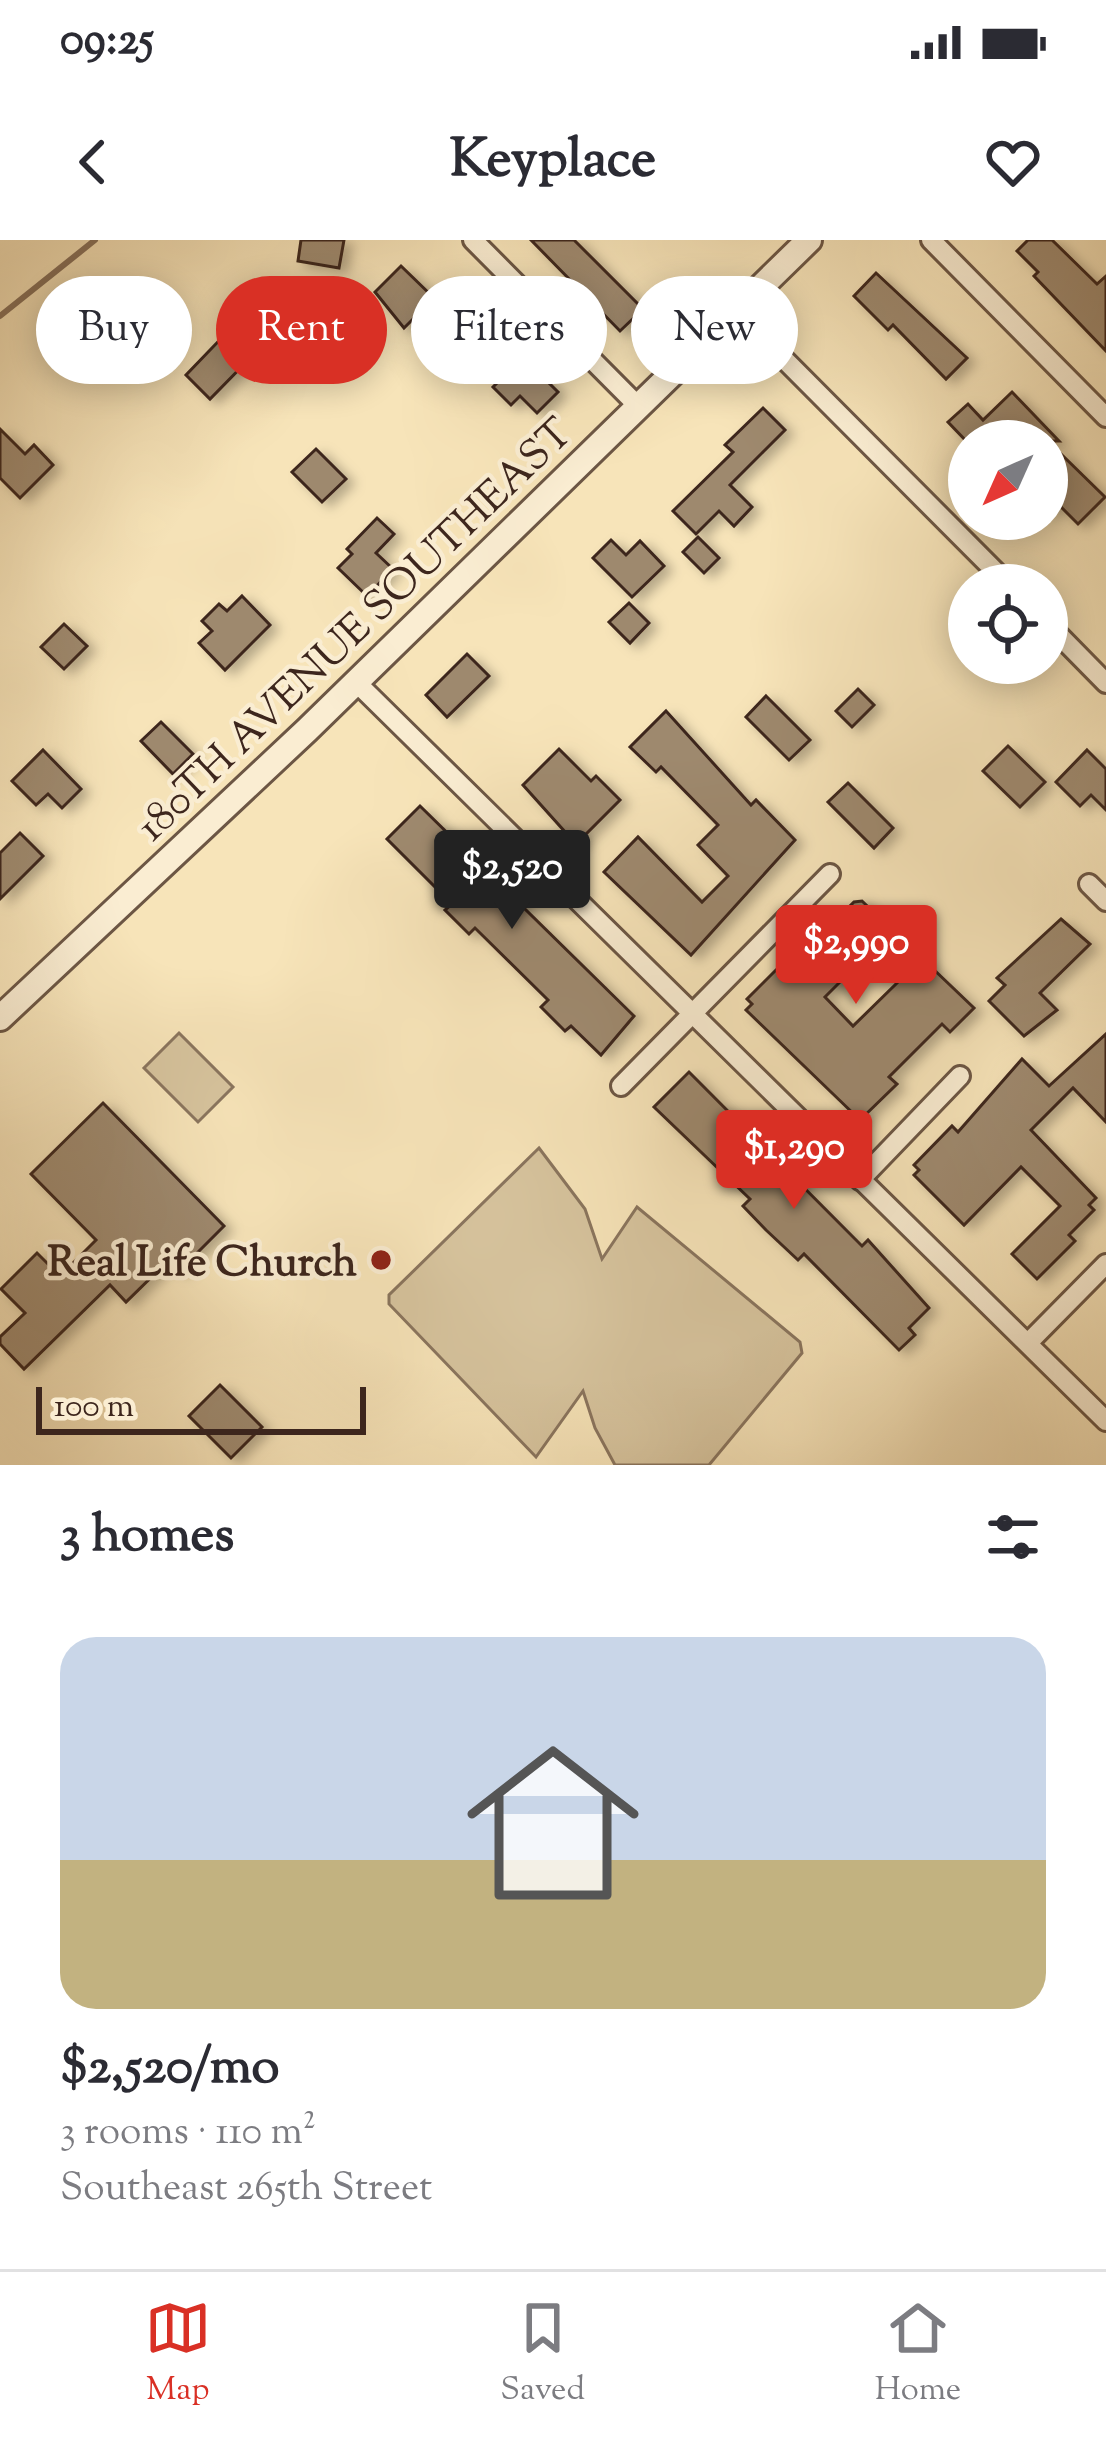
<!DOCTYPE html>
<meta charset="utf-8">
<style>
body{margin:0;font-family:"Sorts Mill Goudy",serif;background:#f7f7f7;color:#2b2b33;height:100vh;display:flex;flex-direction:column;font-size:45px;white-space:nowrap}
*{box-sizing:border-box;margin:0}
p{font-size:39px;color:#7c7c81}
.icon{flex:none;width:66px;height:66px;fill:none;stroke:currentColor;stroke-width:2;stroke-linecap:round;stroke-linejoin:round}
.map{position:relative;height:1225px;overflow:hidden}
.drawer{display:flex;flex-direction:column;background:#fff;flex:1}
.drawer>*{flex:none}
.guide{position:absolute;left:36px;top:36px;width:1035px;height:108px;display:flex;gap:24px}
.needle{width:78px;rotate:225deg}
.fabs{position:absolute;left:948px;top:180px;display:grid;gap:24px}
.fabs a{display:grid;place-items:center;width:120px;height:120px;border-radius:50%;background:#fff;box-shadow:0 6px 30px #0003;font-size:60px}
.scale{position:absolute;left:36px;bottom:30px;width:330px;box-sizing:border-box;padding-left:12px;border:6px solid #3d261d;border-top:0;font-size:33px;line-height:42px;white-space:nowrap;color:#3d261d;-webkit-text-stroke:9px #faedd2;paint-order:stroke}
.price{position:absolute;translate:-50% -102px;padding:0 27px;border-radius:12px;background:#d93025;color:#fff;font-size:39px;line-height:78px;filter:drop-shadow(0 3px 6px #0008)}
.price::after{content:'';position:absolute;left:50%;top:72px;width:36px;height:27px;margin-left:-18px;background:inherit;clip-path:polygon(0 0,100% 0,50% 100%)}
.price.current{background:#222;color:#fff}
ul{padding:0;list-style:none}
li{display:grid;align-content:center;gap:24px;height:636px;padding:0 60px}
li span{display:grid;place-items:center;height:372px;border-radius:36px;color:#555}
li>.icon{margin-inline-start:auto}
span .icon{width:216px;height:216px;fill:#fffc;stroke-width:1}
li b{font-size:51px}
h2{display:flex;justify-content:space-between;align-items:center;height:144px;padding:0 60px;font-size:51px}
.tag{padding:0 42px;border-radius:54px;background:#fff;box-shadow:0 6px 30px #0003;font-size:42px;line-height:108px}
.tag.current{background:#d93025;color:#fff}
.status{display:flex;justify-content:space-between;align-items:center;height:84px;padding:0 60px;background:#fff;direction:ltr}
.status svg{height:33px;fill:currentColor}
header{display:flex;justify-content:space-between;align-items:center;height:156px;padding:0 60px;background:#fff;font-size:54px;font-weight:700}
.dock{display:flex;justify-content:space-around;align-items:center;height:168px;border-top:3px solid #e1e1e2;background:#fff;font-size:33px;color:#7c7c81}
.dock a{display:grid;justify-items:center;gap:6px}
.dock .current{color:#d93025}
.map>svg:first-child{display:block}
.green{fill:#d7c49e;stroke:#8a755e;stroke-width:3}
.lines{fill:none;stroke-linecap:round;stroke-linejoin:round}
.stream{stroke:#87715b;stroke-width:6}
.building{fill:#9e896e;stroke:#3d261d;stroke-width:3;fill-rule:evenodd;filter:url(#shadow)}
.minor-casing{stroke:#6c5644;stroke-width:24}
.tertiary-casing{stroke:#6c5644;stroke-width:30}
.minor{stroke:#faedd2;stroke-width:18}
.tertiary{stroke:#faedd2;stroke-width:24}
.poi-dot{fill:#8f2418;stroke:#faedd2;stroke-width:4.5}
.labels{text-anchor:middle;stroke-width:9;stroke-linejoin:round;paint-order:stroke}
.street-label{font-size:42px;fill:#3d261d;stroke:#faedd2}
.poi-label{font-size:42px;font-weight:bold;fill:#3d261d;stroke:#faedd2;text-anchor:end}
</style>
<div class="status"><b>09:25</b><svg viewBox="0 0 49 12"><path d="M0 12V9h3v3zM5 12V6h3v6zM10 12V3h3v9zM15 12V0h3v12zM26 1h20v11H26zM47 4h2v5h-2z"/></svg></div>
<header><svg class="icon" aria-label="back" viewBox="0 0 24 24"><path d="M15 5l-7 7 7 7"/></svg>Keyplace<svg class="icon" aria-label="heart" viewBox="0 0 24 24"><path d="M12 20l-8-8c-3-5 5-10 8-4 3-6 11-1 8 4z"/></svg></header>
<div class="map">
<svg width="1106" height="1225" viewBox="0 0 1106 1225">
<defs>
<filter id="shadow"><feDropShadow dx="8" dy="4.5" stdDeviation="6" flood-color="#0004"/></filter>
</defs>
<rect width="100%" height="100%" fill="#f7e4b9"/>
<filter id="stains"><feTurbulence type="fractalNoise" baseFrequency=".00167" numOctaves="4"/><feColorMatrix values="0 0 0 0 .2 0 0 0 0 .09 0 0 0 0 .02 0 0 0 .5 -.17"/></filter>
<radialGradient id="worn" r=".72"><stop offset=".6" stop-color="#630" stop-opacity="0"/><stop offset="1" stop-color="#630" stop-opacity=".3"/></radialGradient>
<!-- green -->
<g class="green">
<polygon points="179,793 233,847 198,882 144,828"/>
<polygon points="539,908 585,969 602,1019 637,967 800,1102 802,1113 709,1225 615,1225 595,1188 583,1151 536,1217 389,1064 389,1055"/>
</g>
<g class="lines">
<!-- stream -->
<polyline class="stream" points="0,76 95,0"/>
</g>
<!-- building -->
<g class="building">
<polygon points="301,0 344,0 339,28 298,21"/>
<polygon points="531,0 574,0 643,69 620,91"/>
<polygon points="1028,0 1052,0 1097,44 1106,36 1106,111 1034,36 1038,32 1017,11"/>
<polygon points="401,26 434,58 404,88 375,52"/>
<polygon points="876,33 967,118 946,139 893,85 888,90 854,56"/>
<polygon points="476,71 558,152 537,173 520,156 511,165 493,147 501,139 454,93"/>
<polygon points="235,84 260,108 210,159 186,135"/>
<polygon points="1012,152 1059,201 997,201 987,190 969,204 948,182 968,164 983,180"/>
<polygon points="763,168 785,190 730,245 752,267 734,286 719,271 696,294 673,271 733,212 725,205"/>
<polygon points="0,189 25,214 34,205 53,225 20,258 0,238"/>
<polygon points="316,209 346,239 322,262 292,232"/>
<polygon points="1061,214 1105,257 1078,284 1057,263 1047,274 1047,228"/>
<polygon points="377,278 394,294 376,313 393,329 367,356 338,328 352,314 347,309"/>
<polygon points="698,297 719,318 704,333 683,312"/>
<polygon points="611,300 626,315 640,301 664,326 632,357 593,318"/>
<polygon points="242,356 270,385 225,430 199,403 212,391 202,381 219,364 227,371"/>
<polygon points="629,363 649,383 630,403 609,382"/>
<polygon points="64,384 87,406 64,429 41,407"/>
<polygon points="467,414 489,436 447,477 426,455"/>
<polygon points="858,449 874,465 852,487 836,471"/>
<polygon points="766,456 810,500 789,520 746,477"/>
<polygon points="666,471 751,565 756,560 795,600 691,715 604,632 638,597 702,662 728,636 698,605 718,585 661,527 656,532 630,507"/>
<polygon points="161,482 193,514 173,534 141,501"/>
<polygon points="1008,506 1045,542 1020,567 983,531"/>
<polygon points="559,509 591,541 596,536 620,560 576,604 523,545"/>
<polygon points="43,510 81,549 62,568 48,554 36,565 12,541"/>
<polygon points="1087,510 1106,529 1106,570 1091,555 1080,566 1056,542"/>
<polygon points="848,543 893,588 874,608 828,562"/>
<polygon points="420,566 634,776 601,815 571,786 565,791 541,767 548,760 475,688 469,694 445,670 452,664 387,599"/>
<polygon points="20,593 43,616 0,659 0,613"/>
<path d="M 862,661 L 974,768 L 950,792 L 942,784 L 889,837 L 897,844 L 860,880 L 746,770 L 752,764 L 747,759 L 786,720 L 791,725 L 854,662 ZM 869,713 L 898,742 L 853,786 L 825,757 Z"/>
<polygon points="1061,679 1090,704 1040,753 1057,770 1024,796 989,761 1005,745 997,738"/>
<polygon points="1106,794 1106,882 1073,848 1031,890 1096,958 1089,965 1094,970 1069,995 1075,1001 1037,1039 1012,1014 1060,966 1021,927 964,985 914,935 919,930 914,925 952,886 958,892 1022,819 1049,846"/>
<polygon points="689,832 862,1006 868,1000 929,1068 909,1088 915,1095 899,1110 804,1014 798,1020 766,990 743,966 750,959 654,867"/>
<polygon points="103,863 224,986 179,1031 169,1020 126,1062 110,1045 24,1129 0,1104 0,1097 25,1073 1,1049 37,1013 60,1036 96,1000 31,934"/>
<polygon points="220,1145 262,1187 231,1218 189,1176"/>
</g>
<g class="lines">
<defs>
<g id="minor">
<polyline points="473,0 638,166"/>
<polyline points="931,0 1106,177"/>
<polyline points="736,71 1009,345"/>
<polyline points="1047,383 1106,443"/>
<polyline points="356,442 1106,1181"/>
<polyline points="1089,644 1106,661"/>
<polyline points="621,846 830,634"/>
<polyline points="860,940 960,836"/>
<polyline points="1028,1103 1106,1024"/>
</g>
<polyline id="tertiary" points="0,778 307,490 809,0"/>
</defs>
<!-- minor casing -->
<use href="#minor" class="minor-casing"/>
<!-- tertiary casing -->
<use href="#tertiary" class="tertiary-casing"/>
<!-- minor -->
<use href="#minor" class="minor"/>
<!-- tertiary -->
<use href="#tertiary" class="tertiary"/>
</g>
<!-- markers -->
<circle class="poi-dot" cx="381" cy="1020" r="12"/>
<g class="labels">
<!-- street labels -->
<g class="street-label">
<text transform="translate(353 388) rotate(-44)" y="15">180TH AVENUE SOUTHEAST</text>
</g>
<!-- poi labels -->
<g class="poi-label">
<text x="357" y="1035">Real Life Church</text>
</g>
</g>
<rect width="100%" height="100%" filter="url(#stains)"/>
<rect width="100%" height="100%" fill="url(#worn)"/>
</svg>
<div class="fabs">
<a><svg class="needle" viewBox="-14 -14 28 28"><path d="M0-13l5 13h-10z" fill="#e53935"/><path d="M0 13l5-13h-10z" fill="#7c7c81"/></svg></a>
<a><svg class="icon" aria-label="locate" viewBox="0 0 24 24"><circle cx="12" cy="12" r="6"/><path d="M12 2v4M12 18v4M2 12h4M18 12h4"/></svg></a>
</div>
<div class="scale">100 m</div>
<b class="price current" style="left:512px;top:692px">$2,520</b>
<b class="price" style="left:856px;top:767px">$2,990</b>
<b class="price" style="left:794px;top:972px">$1,290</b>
<div class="guide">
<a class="tag">Buy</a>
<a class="tag current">Rent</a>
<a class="tag">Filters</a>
<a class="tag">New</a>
</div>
</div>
<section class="drawer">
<h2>3 homes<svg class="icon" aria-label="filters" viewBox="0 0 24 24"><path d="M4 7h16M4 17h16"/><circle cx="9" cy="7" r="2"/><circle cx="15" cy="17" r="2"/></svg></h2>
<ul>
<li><span style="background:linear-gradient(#c9d6e8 60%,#c2b280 0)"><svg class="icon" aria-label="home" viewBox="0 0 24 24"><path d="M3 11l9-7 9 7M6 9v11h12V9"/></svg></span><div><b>$2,520/mo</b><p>3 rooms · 110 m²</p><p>Southeast 265th Street</p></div></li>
</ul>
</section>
<nav class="dock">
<a class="current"><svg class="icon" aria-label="map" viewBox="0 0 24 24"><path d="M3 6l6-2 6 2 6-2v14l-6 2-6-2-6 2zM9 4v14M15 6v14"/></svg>Map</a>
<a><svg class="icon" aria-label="saved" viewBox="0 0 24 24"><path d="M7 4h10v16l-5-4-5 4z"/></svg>Saved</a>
<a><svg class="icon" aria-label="home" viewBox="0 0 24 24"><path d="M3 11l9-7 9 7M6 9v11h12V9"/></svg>Home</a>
</nav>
